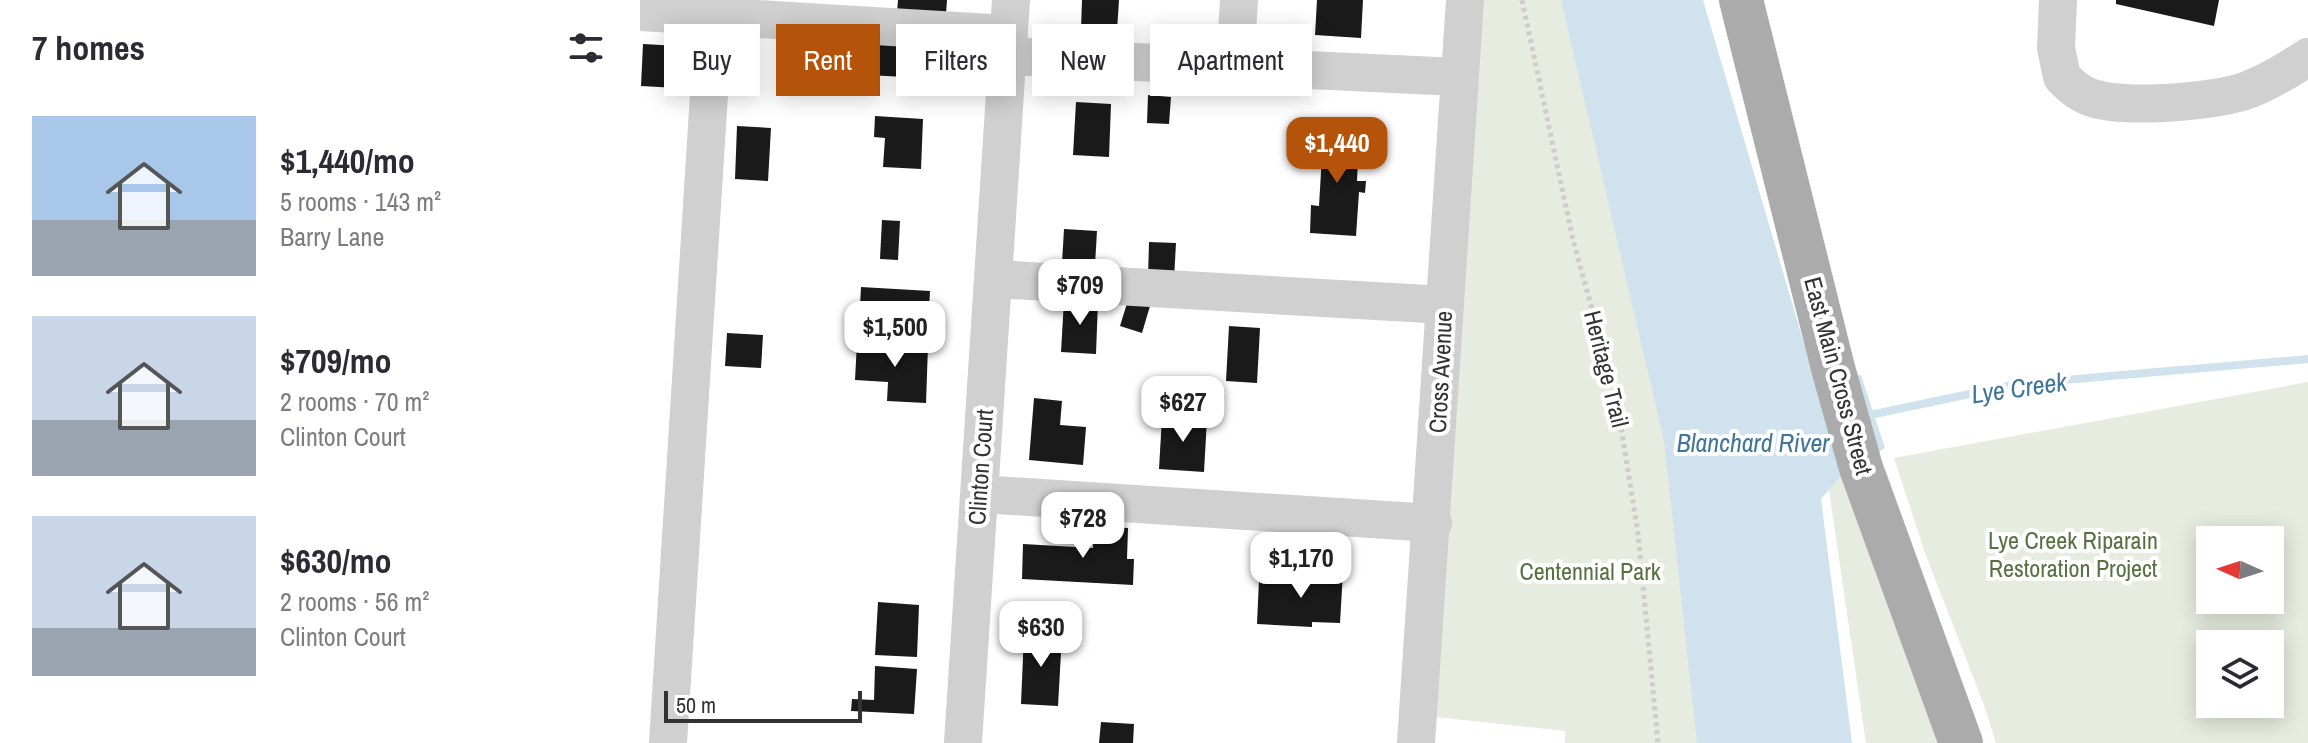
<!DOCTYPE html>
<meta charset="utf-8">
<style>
body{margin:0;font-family:"Archivo Narrow",sans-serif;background:#f2f2f3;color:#2b2b33;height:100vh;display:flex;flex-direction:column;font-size:30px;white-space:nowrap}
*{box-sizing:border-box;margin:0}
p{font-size:26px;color:#7c7c81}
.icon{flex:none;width:44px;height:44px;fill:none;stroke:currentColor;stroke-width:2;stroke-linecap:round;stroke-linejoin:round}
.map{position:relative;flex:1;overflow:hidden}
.drawer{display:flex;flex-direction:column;background:#fff;width:640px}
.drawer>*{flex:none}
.guide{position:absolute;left:24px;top:24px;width:760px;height:72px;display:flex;gap:16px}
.needle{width:52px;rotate:273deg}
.fabs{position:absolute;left:1556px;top:526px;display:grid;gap:16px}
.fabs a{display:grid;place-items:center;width:88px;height:88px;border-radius:0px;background:#fff;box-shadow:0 4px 20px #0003;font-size:40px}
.scale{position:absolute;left:24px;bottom:20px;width:198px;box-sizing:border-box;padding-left:8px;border:4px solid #333;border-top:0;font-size:22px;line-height:28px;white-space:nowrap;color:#333;-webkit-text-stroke:6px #fff;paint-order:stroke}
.price{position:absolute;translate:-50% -68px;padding:0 18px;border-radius:16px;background:#fff;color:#222;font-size:26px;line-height:52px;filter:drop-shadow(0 2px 4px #0008)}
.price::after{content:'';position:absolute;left:50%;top:48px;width:24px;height:18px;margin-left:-12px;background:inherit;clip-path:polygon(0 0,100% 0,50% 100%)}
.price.current{background:#b45309;color:#fff}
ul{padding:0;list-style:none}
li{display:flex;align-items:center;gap:24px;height:200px;padding:0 32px}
li span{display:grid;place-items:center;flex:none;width:224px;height:160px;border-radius:0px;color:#555}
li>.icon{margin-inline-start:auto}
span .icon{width:96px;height:96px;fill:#fffc;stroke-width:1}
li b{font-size:34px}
h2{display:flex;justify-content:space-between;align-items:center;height:96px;padding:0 32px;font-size:34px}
.pill{padding:0 28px;border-radius:0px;background:#fff;box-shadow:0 4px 20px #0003;font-size:28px;line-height:72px}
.pill.current{background:#b45309;color:#fff}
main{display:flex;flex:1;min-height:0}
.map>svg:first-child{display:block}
.green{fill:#e6ecdf;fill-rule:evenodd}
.water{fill:#cfe2ee}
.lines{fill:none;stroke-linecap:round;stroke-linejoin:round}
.stream{stroke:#cfe2ee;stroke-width:8}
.building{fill:#1a1a1a}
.path{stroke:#cdcdcd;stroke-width:5;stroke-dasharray:4 4;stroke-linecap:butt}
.minor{stroke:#d0d0d0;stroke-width:38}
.major{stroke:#ababab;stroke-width:44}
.labels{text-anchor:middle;stroke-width:8;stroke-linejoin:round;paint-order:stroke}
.street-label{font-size:24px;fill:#333;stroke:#fff}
.park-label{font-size:24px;fill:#56703f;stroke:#fff}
.water-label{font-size:26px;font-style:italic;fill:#3f7597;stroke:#fff}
</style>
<main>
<section class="drawer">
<h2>7 homes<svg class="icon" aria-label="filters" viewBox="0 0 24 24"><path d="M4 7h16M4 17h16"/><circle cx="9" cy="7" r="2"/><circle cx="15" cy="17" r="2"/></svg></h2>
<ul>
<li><span style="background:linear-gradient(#a9c7e8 65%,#9aa5b1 0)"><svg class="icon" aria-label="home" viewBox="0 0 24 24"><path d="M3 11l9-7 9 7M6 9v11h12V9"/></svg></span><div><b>$1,440/mo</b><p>5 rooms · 143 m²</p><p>Barry Lane</p></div></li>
<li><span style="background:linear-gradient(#c9d6e8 65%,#9aa5b1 0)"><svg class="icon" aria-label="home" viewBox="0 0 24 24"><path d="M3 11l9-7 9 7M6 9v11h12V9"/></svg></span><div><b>$709/mo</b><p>2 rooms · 70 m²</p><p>Clinton Court</p></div></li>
<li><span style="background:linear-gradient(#c9d6e8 70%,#9aa5b1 0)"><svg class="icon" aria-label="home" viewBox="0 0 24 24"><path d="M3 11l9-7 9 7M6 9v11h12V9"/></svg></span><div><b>$630/mo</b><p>2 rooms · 56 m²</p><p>Clinton Court</p></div></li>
</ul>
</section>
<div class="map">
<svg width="1668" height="743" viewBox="0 0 1668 743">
<rect width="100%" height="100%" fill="#fff"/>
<!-- green -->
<g class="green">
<polygon points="825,0 966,0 1138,743 925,743 925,731 778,715"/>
<path d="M 1668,382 L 1668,743 L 1356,743 L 1344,705 L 1285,553 L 1254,458 ZM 1630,540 L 1630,600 L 1570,600 L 1570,540 ZM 1570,644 L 1630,644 L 1630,704 L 1570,704 Z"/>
<polygon points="1204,472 1301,743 1226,743 1189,490"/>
</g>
<!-- water -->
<polygon class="water" points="921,0 1063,0 1175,381 1221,375 1245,448 1205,472 1181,499 1212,743 1057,743 1024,441"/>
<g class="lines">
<!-- stream -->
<polyline class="stream" points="1225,416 1377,384 1668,359"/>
</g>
<!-- building -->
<g class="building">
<polygon points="258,0 307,0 306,14 257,12"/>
<polygon points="442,0 479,0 477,31 441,29"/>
<polygon points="677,0 723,0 721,38 675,35"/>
<polygon points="1476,0 1579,0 1574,26 1476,4"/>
<polygon points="230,37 303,41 301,79 228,75"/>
<polygon points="3,44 39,46 37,88 1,86"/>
<polygon points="508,95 531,97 529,124 507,123"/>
<polygon points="436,102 471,104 469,157 433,155"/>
<polygon points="235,116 283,119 281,169 243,167 245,138 234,137"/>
<polygon points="684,121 710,122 708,159 718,159 717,181 726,181 725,193 719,192 716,236 670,233 671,205 679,206"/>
<polygon points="97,126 131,128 128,181 95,179"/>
<polygon points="242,220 260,221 258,260 240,259"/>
<polygon points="424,229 457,231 455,265 422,263"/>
<polygon points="509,242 536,243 534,279 508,277"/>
<polygon points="221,287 290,291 288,329 219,325"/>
<polygon points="424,300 458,301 456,354 421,352"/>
<polygon points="488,300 510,306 502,333 480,326"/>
<polygon points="589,326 620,328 617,383 586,381"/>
<polygon points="87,333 123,335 121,368 85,366"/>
<polygon points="217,342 288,346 286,403 247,401 248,382 215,380"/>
<polygon points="394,398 422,401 420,425 446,427 443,465 389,460"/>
<polygon points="522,417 567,419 564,472 519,469"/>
<polygon points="454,526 488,528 487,559 494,559 493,585 382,579 383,544 453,548"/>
<polygon points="666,570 703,572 700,623 672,622 672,627 617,624 619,580 666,582"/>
<polygon points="238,602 279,605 277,657 235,655"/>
<polygon points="384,633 422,635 418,706 381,704"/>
<polygon points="235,666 277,669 274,714 211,711 212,699 234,700"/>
<polygon points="461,722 494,724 493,743 459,743"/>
</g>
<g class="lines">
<!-- path -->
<polyline class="path" points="882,0 933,240 976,396 998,533 1018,743"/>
<!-- minor -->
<g class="minor">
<path d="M 1418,0 L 1416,48 L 1422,77 C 1429,84 1437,92 1447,96 C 1480,110 1566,102 1602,92 C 1626,84 1647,71 1668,57"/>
<polyline points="0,12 368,34"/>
<polyline points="367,56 819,77"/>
<polyline points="595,66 599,0"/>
<polyline points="354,279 805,305"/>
<polyline points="340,494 793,523"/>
<polyline points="28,743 75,0"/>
<polyline points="323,743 371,0"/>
<polyline points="776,743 825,0"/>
</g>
<!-- major -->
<polyline class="major" points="1101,0 1193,368 1221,468 1321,743"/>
</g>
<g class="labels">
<!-- street labels -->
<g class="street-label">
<text transform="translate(966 369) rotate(76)" y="8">Heritage Trail</text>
<text transform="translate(801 372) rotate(-87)" y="8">Cross Avenue</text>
<text transform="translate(1198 376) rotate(75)" y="8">East Main Cross Street</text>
<text transform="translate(341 467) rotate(-86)" y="8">Clinton Court</text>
</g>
<!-- park labels -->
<g class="park-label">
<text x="1433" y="549">Lye Creek Riparain<tspan x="1433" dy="28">Restoration Project</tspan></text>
<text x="950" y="580">Centennial Park</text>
</g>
<!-- water labels -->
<g class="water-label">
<text transform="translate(1379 388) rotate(-8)" y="9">Lye Creek</text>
<text x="1113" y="452">Blanchard River</text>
</g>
</g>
</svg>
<div class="fabs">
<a><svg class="needle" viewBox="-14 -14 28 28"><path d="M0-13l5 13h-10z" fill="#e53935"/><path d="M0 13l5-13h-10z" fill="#7c7c81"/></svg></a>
<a><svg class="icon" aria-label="layers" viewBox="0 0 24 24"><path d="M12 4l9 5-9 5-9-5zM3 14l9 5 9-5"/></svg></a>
</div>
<div class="scale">50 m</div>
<b class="price current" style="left:697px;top:185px">$1,440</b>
<b class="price" style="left:440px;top:327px">$709</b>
<b class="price" style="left:255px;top:369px">$1,500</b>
<b class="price" style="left:543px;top:444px">$627</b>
<b class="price" style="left:443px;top:560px">$728</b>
<b class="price" style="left:661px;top:600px">$1,170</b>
<b class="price" style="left:401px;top:669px">$630</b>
<div class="guide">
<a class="pill">Buy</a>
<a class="pill current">Rent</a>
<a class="pill">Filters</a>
<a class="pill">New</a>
<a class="pill">Apartment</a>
</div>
</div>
</main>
